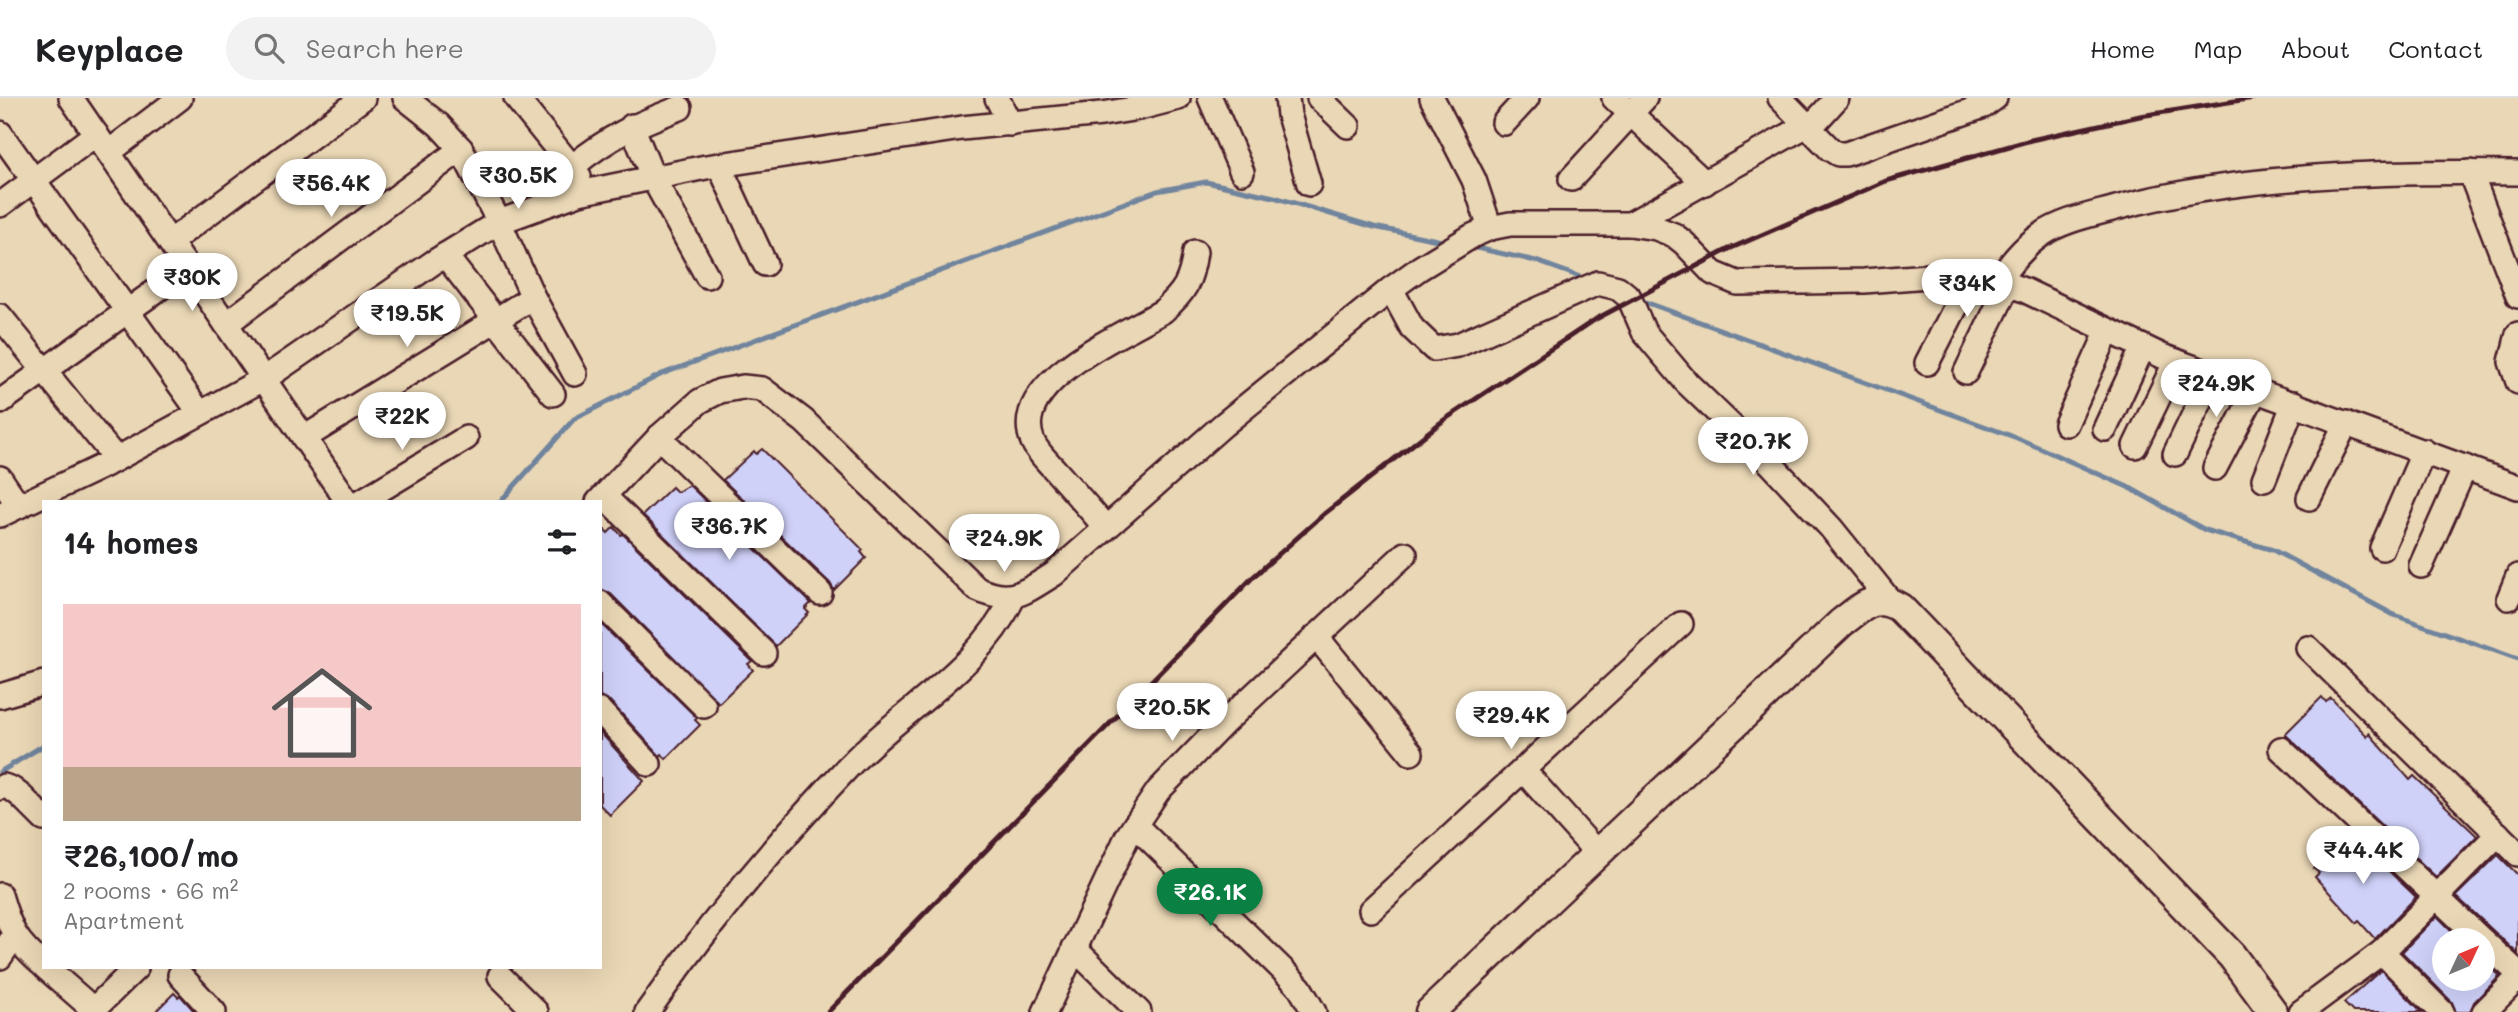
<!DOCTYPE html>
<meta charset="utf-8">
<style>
body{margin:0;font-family:Mali,sans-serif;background:#f2f2f2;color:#202124;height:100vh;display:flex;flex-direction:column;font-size:26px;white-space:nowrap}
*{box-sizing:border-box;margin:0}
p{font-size:23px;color:#757577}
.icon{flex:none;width:38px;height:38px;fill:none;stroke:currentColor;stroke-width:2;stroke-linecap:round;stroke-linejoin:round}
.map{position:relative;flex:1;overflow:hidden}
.panel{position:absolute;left:42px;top:402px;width:560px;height:469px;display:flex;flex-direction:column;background:#fff;border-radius:0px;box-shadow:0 7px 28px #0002}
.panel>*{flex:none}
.needle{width:46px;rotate:46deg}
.controls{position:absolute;left:2432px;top:830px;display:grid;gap:14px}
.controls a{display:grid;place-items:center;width:63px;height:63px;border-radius:50%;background:#fff;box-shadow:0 7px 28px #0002;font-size:35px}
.price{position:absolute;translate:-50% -60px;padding:0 16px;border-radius:24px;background:#fff;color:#222;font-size:23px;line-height:46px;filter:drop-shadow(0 2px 4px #0008)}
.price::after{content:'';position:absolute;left:50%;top:42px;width:21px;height:16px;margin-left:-10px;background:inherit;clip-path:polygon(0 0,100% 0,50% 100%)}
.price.active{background:#0b8043;color:#fff}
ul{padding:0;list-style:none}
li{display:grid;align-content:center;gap:14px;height:371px;padding:0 21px}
li span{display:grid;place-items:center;height:217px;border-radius:0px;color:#555}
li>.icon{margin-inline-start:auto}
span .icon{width:126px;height:126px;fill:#fffc;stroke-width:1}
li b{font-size:30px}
h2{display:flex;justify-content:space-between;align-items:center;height:84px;padding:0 21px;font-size:30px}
header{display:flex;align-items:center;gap:42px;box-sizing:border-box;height:98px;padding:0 35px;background:#fff;border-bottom:2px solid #e0e0e0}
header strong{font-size:33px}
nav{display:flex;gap:38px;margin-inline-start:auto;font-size:24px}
.search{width:490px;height:63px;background:#f2f2f2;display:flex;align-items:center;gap:18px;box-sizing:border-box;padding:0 24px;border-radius:38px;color:#757577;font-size:26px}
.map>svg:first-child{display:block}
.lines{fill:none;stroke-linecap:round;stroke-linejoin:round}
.stream{stroke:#6f849d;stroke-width:5}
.building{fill:#cfd1f9;stroke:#4a1f2b;stroke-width:2}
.minor-casing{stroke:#4a1f2b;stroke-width:28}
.tertiary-casing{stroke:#4a1f2b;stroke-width:33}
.minor{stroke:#ead7b5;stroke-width:23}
.tertiary{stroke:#ead7b5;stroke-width:28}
.rail{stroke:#4a1f2b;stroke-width:5}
</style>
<header>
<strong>Keyplace</strong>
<div class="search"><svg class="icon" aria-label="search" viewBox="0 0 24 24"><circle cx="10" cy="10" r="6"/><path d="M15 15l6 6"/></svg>Search here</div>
<nav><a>Home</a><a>Map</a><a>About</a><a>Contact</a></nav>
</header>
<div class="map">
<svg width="2518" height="914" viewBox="0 0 2518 914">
<rect width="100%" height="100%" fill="#ead7b5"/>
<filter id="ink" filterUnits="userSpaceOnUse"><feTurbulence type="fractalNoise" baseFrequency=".0143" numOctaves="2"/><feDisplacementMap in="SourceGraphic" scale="14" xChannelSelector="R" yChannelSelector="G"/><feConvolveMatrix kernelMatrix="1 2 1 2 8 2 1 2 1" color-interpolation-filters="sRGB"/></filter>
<g filter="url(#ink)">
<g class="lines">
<!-- stream -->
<g class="stream">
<polyline points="1467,148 1536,163 1586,181"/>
<polyline points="1637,201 2017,340 2130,390 2205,432 2273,452 2394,517 2518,561"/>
<polyline points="500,404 574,321 662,276 1157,93 1206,84 1274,99 1374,129 1447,144"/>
<polyline points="0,674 44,647"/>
</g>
</g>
<!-- building -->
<g class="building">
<polygon points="762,351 863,452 861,454 866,460 834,492 830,485 723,382 754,353 756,356"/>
<polygon points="689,387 811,505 805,511 809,515 776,548 643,417 672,389 677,394"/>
<polygon points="600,427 608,435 614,429 621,437 623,436 752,563 748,566 753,572 719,605 610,495 600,491"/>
<polygon points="600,525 697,620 695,622 700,627 666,661 662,656 660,658 610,603 600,599"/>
<polygon points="2322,599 2326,604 2331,600 2367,638 2369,635 2410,682 2414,678 2477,738 2436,779 2285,636"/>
<polygon points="600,634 644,683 610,717 600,707"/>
<polygon points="2349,735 2416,799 2375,841 2359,823 2357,825 2315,779 2319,775 2314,771"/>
<polygon points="2498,757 2518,777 2518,856 2456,798"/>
<polygon points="2437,818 2461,842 2445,842 2445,880 2483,880 2483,862 2500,878 2474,904 2470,914 2456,914 2452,904 2402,854"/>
<polygon points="2381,872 2422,914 2353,914 2344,905"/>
<polygon points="174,895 178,899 180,897 195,914 155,914"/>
</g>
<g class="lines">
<defs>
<g id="minor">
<polyline points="71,0 348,404"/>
<polyline points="405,0 439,27 461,51 499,124 533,199 575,276"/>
<polyline points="516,0 579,78"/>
<polyline points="997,0 1010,26"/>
<polyline points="1210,0 1242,74"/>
<polyline points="1287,0 1289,17 1309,86"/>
<polyline points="1319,0 1348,28"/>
<polyline points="1432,0 1474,82 1490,130"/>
<polyline points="1614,0 1705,85"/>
<polyline points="1780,0 1830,51 1838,56 1846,56 1984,8 1995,0"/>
<polyline points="1504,25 1527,0"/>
<polyline points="632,28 653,80 707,178"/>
<polyline points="0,35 200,315"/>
<polyline points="109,54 180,0"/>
<polyline points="719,67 765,166"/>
<path d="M 573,68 C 610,38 635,27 680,10"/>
<polyline points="2470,74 2518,198"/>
<polyline points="1571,81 1645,0"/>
<polyline points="0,107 96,36"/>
<polyline points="1630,126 1818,21 1837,0"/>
<polyline points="170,144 363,0"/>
<polyline points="445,157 553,296"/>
<path d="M 1998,183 C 2010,166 2023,149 2041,137 C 2063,122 2091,117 2116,110 C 2241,76 2389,73 2518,75"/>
<polyline points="1391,191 1412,230 1434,251 1458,247 1598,185 1618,190 1629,199 1644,234 1687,285 1771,366 1831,430 1890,503"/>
<polyline points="0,218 116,361"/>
<polyline points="226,226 461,51"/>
<polyline points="2518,236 2511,264 2518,284"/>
<polyline points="1927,265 1971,179"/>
<polyline points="1966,274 2008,187"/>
<polyline points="0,304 188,170"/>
<polyline points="2066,326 2108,233"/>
<polyline points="2105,331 2143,249"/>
<polyline points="659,339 820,495"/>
<polyline points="304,340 533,199"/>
<polyline points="2135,348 2176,263"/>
<polyline points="2175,356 2213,277"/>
<polyline points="2215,370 2256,292"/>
<polyline points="0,380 19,408"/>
<polyline points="2264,381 2294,305"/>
<polyline points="604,398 764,555"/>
<polyline points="2309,400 2346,325"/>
<polyline points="360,404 466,340"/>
<path d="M 598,404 L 659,339 L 700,303 L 720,293 L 743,289 L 762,291 L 804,323 L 977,491 C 1011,507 1025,494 1054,476 L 1223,327 L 1391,191 L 1420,170 L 1472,138 L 1490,130 L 1510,126 L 1630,126 L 1656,130 L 1674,137 L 1684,145 L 1713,175 L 1737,185 L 1864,183 L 1941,177 L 1971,179 L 1998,183 L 2024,192 L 2162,258 L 2518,389"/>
<polyline points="0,417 107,366 267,279 434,164 499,124 579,95 706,69 962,30 1102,16 1139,10 1178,0"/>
<path d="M 1106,430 C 1090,411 1073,392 1056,373 C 1048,364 1038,355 1033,344 C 1007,284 1125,236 1163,213 C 1185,194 1191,183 1195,154"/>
<polyline points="2382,450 2424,353"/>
<polyline points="2421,468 2465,369"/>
<polyline points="2509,500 2518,478"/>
<polyline points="600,505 704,608"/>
<polyline points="1316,538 1411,655"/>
<polyline points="2308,550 2518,756"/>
<polyline points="0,598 44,585"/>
<polyline points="600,613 649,666"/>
<polyline points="2281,651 2482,842"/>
<polyline points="1523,672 1597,755"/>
<polyline points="0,690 4,688 12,691 21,698 44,721"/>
<polyline points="1135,727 1289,878 1300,890 1314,914"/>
<path d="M 0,797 C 11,834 15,843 44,868"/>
<polyline points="1371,812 1681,526"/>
<polyline points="2483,843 2518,875"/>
<polyline points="1074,850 1139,914"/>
<polyline points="2382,854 2442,914"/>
<polyline points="0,859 14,838"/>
<polyline points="46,870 94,912"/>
<polyline points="180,877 214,914"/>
<polyline points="500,878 536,914"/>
<polyline points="91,914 136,870"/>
<path d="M 647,914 C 708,827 776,745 849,668 C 905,609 978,573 1014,498"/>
<polyline points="1045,914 1127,739 1158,693 1225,624 1405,456"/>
<polyline points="2301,914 2382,854 2498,736"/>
<polyline points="2484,914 2518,880"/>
</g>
<path id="tertiary" d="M 1430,914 L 1841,525 C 1862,509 1875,494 1900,510 L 2232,858 L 2273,914"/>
</defs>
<!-- minor casing -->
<use href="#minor" class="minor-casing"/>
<!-- tertiary casing -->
<use href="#tertiary" class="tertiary-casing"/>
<!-- minor -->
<use href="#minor" class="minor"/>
<!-- tertiary -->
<use href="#tertiary" class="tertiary"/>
<!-- rail -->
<polyline class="rail" points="828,914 1253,479 1324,416 1444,322 1596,221 1729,151 1886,83 2031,42 2140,18 2254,0"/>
</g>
</g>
</svg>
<div class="controls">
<a><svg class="needle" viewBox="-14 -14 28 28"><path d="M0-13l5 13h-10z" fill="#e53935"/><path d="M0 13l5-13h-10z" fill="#757577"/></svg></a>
</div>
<b class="price" style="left:518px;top:113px">₹30.5K</b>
<b class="price" style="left:331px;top:121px">₹56.4K</b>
<b class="price" style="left:192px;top:215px">₹30K</b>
<b class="price" style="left:1967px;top:221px">₹34K</b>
<b class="price" style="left:407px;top:251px">₹19.5K</b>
<b class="price" style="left:2216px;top:321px">₹24.9K</b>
<b class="price" style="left:402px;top:354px">₹22K</b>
<b class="price" style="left:1753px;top:379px">₹20.7K</b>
<b class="price" style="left:729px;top:464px">₹36.7K</b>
<b class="price" style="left:1004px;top:476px">₹24.9K</b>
<b class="price" style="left:1172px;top:645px">₹20.5K</b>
<b class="price" style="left:1511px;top:653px">₹29.4K</b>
<b class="price" style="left:2363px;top:788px">₹44.4K</b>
<b class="price active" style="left:1210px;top:830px">₹26.1K</b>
<section class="panel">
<h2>14 homes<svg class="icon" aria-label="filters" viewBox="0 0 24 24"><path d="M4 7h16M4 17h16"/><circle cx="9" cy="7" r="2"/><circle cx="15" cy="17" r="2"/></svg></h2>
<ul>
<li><span style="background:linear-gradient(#f6c9c9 75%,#b9a48a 0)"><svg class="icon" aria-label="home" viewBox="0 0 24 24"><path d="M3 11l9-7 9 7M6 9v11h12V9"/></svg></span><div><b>₹26,100/mo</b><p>2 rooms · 66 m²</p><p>Apartment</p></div></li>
</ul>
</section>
</div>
